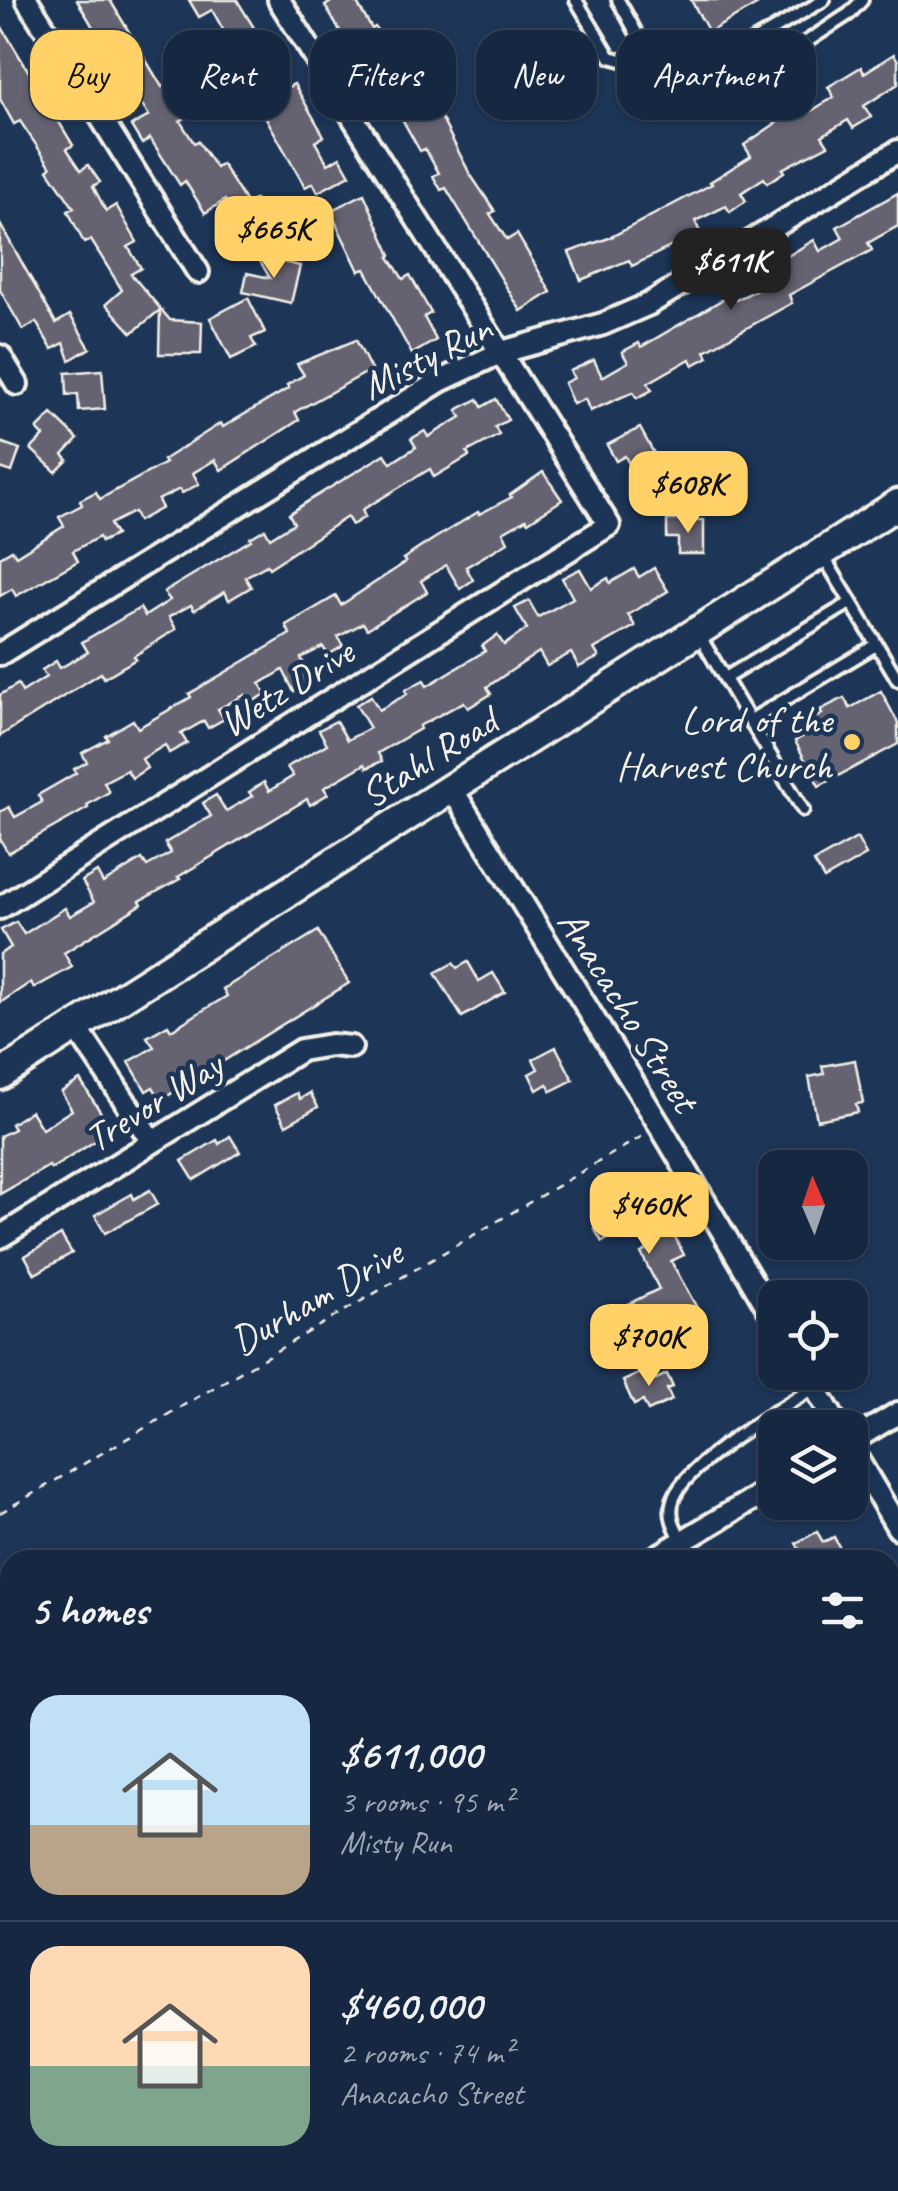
<!DOCTYPE html>
<meta charset="utf-8">
<style>
body{margin:0;font-family:Caveat,sans-serif;background:#1f3048;color:#f1f3f6;height:100vh;display:flex;flex-direction:column;font-size:38px;white-space:nowrap}
*{box-sizing:border-box;margin:0}
p{font-size:32px;color:#9ea6b1}
.icon{flex:none;width:55px;height:55px;fill:none;stroke:currentColor;stroke-width:2;stroke-linecap:round;stroke-linejoin:round}
.map{position:relative;flex:1;overflow:hidden}
.panel{position:absolute;left:0px;top:1550px;width:900px;height:642px;display:flex;flex-direction:column;background:#162841;border-radius:30px 30px 0 0;box-shadow:0 2px 8px #0004,0 0 0 2px #35445a}
.panel>*{flex:none}
.banner{position:absolute;left:30px;top:30px;width:840px;height:90px;display:flex;gap:20px}
.needle{width:65px;rotate:358deg}
.fabs{position:absolute;left:758px;top:1150px;display:grid;gap:20px}
.fabs a{display:grid;place-items:center;width:110px;height:110px;border-radius:20px;background:#162841;box-shadow:0 2px 8px #0004,0 0 0 2px #35445a;font-size:50px}
.price{position:absolute;translate:-50% -85px;padding:0 22px;border-radius:20px;background:#ffd166;color:#111;font-size:32px;line-height:65px;filter:drop-shadow(0 2px 5px #0008)}
.price::after{content:'';position:absolute;left:50%;top:60px;width:30px;height:22px;margin-left:-15px;background:inherit;clip-path:polygon(0 0,100% 0,50% 100%)}
.price.current{background:#222;color:#fff}
ul{padding:0;list-style:none}
li{display:flex;align-items:center;gap:30px;height:250px;padding:0 30px}
li+li{border-top:2px solid #35445a}
li span{display:grid;place-items:center;flex:none;width:280px;height:200px;border-radius:30px;color:#555}
li>.icon{margin-inline-start:auto}
span .icon{width:120px;height:120px;fill:#fffc;stroke-width:1}
li b{font-size:42px}
h2{display:flex;justify-content:space-between;align-items:center;height:120px;padding:0 30px;font-size:42px}
.chip{padding:0 35px;border-radius:30px;background:#162841;box-shadow:0 2px 8px #0004,0 0 0 2px #35445a;font-size:35px;line-height:90px}
.chip.current{background:#ffd166;color:#111}
.map>svg:first-child{display:block}
.building{fill:#656271;stroke:#f4f1e8;stroke-width:2.5}
.lines{fill:none;stroke-linecap:round;stroke-linejoin:round}
.lane-casing{stroke:#f4f1e8;stroke-width:18}
.street-casing{stroke:#f4f1e8;stroke-width:28}
.secondary-casing{stroke:#f4f1e8;stroke-width:35}
.path{stroke:#f4f1e8;stroke-width:2.5;stroke-dasharray:8 8;stroke-linecap:butt}
.lane{stroke:#1d3557;stroke-width:10}
.street{stroke:#1d3557;stroke-width:20}
.secondary{stroke:#1d3557;stroke-width:28}
.poi-dot{fill:#ffd166;stroke:#1d3557;stroke-width:4}
.labels{text-anchor:middle;stroke-width:9;stroke-linejoin:round;paint-order:stroke}
.street-label{font-size:40px;fill:#f4f1e8;stroke:#1d3557}
.poi-label{font-size:40px;fill:#f4f1e8;stroke:#1d3557;text-anchor:end}
</style>
<div class="map">
<svg width="898" height="2191" viewBox="0 0 898 2191">
<rect width="100%" height="100%" fill="#1d3557"/>
<filter id="ink" filterUnits="userSpaceOnUse"><feTurbulence type="fractalNoise" baseFrequency=".01" numOctaves="2"/><feDisplacementMap in="SourceGraphic" scale="20" xChannelSelector="R" yChannelSelector="G"/><feConvolveMatrix kernelMatrix="1 2 1 2 8 2 1 2 1" color-interpolation-filters="sRGB"/></filter>
<g filter="url(#ink)">
<!-- building -->
<g class="building">
<polygon points="77,0 110,0 162,87 171,82 191,114 180,121 194,143 198,141 216,168 222,164 247,204 255,199 272,233 251,245 225,200 205,213 185,181 180,185 150,138 142,144 131,126 149,116 135,93 126,99 118,85 126,80 110,53 101,58 92,43 100,39"/>
<polygon points="189,0 237,0 275,62 270,64 283,90 294,84 324,136 315,142 328,164 340,157 350,175 318,192 313,183 305,187 225,45 230,42 212,10 199,17"/>
<polygon points="334,0 355,0 372,29 375,27 383,39 391,34 403,55 396,59 424,104 432,100 470,174 495,211 490,214 507,240 517,234 551,292 521,311 446,188 441,190 433,176 439,173 425,149 420,151 398,112 389,117 378,99 387,93 374,72 366,77 358,63 365,58 351,35 345,39 325,6"/>
<polygon points="691,0 765,0 709,32"/>
<polygon points="0,24 73,145 67,149 81,170 88,165 100,182 93,186 106,211 116,205 137,242 128,247 141,268 131,274 170,320 202,322 201,354 159,354 160,310 132,333 106,304 122,290 91,240 84,243 68,211 74,208 48,170 51,167 20,121 14,124 0,99"/>
<polygon points="894,54 898,61 898,84 864,106 871,117 853,128 848,120 822,136 828,145 782,169 784,172 767,183 764,178 741,193 746,201 730,212 726,206 695,221 700,232 632,266 629,260 581,280 569,252 609,238 712,184 710,182 751,156 744,145 801,106 806,114 834,97 828,87 861,67 864,73"/>
<polygon points="898,193 898,226 868,243 872,250 789,295 792,303 705,351 708,357 693,365 690,359 648,383 652,390 637,398 633,392 590,411 585,399 573,404 564,383 574,378 570,371 594,360 602,377 628,362 622,352 639,343 641,347 732,294 736,300 763,287 758,277 780,266 778,262 814,240 820,251 843,238 837,227"/>
<polygon points="364,194 391,255 389,257 403,279 410,275 431,313 424,317 436,340 412,354 365,269 359,271 330,211"/>
<polygon points="0,224 56,323 70,315 90,348 70,360 64,343 52,349 36,322 23,330 0,290"/>
<polygon points="257,256 300,266 291,303 243,292 247,273 270,278"/>
<polygon points="248,298 265,332 251,338 256,347 231,359 210,318"/>
<polygon points="356,340 371,370 295,412 299,420 221,470 215,460 193,473 199,484 182,493 180,489 158,500 162,508 138,521 134,512 110,524 116,535 101,542 99,537 73,551 78,561 16,596 12,589 0,596 0,557 12,550 16,556 64,526 59,517 82,505 80,500 96,492 100,499 165,463 163,460 221,423 223,427 289,388 287,385 304,375 297,364"/>
<polygon points="102,370 105,409 79,411 78,394 67,395 66,373"/>
<polygon points="478,399 482,407 496,399 508,420 495,427 499,435 467,452 469,456 434,477 430,469 362,510 365,517 352,525 347,517 269,568 267,565 245,577 251,587 229,600 225,592 194,610 191,605 169,617 176,629 134,656 136,659 104,678 101,673 0,736 0,695 18,684 22,692 46,677 42,670 56,661 60,668 88,652 82,642 140,608 145,616 170,600 164,592 251,540 250,538 265,529 270,538 294,523 289,514 305,503 385,454 391,463 416,447 411,439 425,431 428,437 461,417 457,410"/>
<polygon points="52,414 78,439 63,455 68,460 56,472 31,449 44,436 37,429"/>
<polygon points="640,428 662,468 682,455 696,477 692,479 699,491 678,504 666,486 659,491 644,468 634,474 625,456 616,461 607,445"/>
<polygon points="0,442 20,449 12,472 0,468"/>
<polygon points="543,472 562,500 528,522 526,519 503,532 508,542 466,567 473,580 460,589 446,565 421,581 427,592 367,629 363,623 338,637 343,646 328,655 323,647 301,658 313,681 294,692 283,670 260,684 266,694 250,703 245,695 218,709 224,719 208,728 204,721 181,734 187,743 169,753 165,745 142,759 147,768 132,778 127,770 104,782 109,792 87,805 88,808 8,853 0,839 0,812 9,807 15,817 42,802 38,795 76,773 74,769 87,762 82,753 108,739 106,736 133,720 138,728 191,697 189,694 290,634 286,625 336,596 341,605 406,562 403,559 432,540 478,512 479,514 512,497 510,495"/>
<polygon points="667,520 704,520 704,554 678,554 678,538 667,538"/>
<polygon points="654,568 668,591 628,615 635,626 594,649 599,657 579,667 571,653 547,666 539,652 487,687 491,694 468,708 464,702 419,726 420,729 378,753 382,761 367,768 365,764 324,788 328,794 310,805 307,799 178,877 180,879 140,901 142,904 64,953 72,967 34,988 31,982 0,1003 0,954 11,947 1,930 16,922 24,934 65,908 70,916 94,902 82,881 97,872 103,883 142,859 147,866 171,853 165,843 211,816 203,803 216,795 226,811 252,796 249,792 264,782 269,791 293,776 287,767 327,744 319,730 336,721 347,740 370,728 356,705 371,696 379,710 407,694 405,690 424,680 427,686 485,651 482,646 497,635 504,645 527,629 515,608 529,601 538,617 573,598 562,578 580,569 591,588 608,578 610,583 634,569 639,577"/>
<polygon points="881,691 898,723 898,744 819,786 795,741 818,728 813,719 822,714 820,710 844,698 850,708"/>
<polygon points="857,838 866,855 824,879 814,862"/>
<polygon points="318,931 349,983 161,1100 153,1087 146,1091 129,1062 154,1047 147,1037 168,1025 171,1030 202,1011 227,996 223,989"/>
<polygon points="468,962 479,981 493,973 505,992 462,1017 435,973 453,963 457,968"/>
<polygon points="556,1047 573,1080 551,1091 547,1084 537,1090 529,1074 538,1069 533,1059"/>
<polygon points="855,1060 863,1103 856,1104 858,1112 817,1120 809,1077 824,1074 822,1066"/>
<polygon points="80,1080 105,1119 99,1123 106,1134 51,1169 49,1166 0,1194 0,1136 14,1129 11,1124 31,1111 42,1129 72,1110 61,1092"/>
<polygon points="297,1093 300,1099 310,1093 318,1107 286,1125 275,1105"/>
<polygon points="230,1136 240,1152 194,1180 182,1161 217,1140 219,1144"/>
<polygon points="845,1147 855,1168 830,1168 824,1158"/>
<polygon points="150,1190 158,1204 105,1233 95,1215 132,1194 134,1199"/>
<polygon points="631,1190 637,1200 652,1192 684,1255 671,1261 697,1308 642,1334 628,1304 659,1289 641,1253 647,1250 634,1224 602,1242 594,1228 600,1225 592,1212"/>
<polygon points="61,1235 72,1253 35,1274 25,1256"/>
<polygon points="651,1368 656,1379 667,1374 673,1387 667,1389 672,1400 648,1411 643,1401 634,1405 623,1381"/>
<polygon points="817,1532 823,1542 834,1537 846,1560 805,1560 796,1543"/>
</g>
<g class="lines">
<defs>
<g id="lane">
<polyline points="576,0 610,57 632,63 653,58"/>
<path d="M 618,0 C 636,30 655,76 686,94 C 713,110 821,31 849,14 L 862,0"/>
<polyline points="673,82 714,64 824,0"/>
<polyline points="822,554 898,680"/>
<polyline points="699,635 803,810"/>
<polyline points="727,677 850,603"/>
<polyline points="751,720 876,645"/>
<path d="M 682,1541 C 676,1529 669,1518 672,1504 C 679,1466 781,1408 815,1387"/>
<polyline points="0,1725 10,1718"/>
<polyline points="0,1730 10,1747"/>
<polyline points="0,1980 10,1998"/>
<polyline points="0,2120 10,2114"/>
</g>
<g id="street">
<polyline points="27,0 198,272"/>
<polyline points="0,356 17,384"/>
<polyline points="0,654 440,381 502,352 603,324 649,304 898,151"/>
<polyline points="452,789 660,1126 775,1320"/>
<polyline points="0,908 609,525 279,0"/>
<polyline points="76,1027 152,1142"/>
<polyline points="0,1237 301,1050 331,1045 351,1047"/>
<polyline points="806,1372 839,1428"/>
<polyline points="850,1442 898,1413"/>
<polyline points="850,1447 898,1528"/>
<polyline points="651,1560 775,1486"/>
<polyline points="890,1841 898,1836"/>
<polyline points="0,1946 10,1940"/>
<polyline points="297,2191 312,2182"/>
</g>
<polyline id="secondary" points="0,1075 898,504"/>
</defs>
<!-- lane casing -->
<use href="#lane" class="lane-casing"/>
<!-- street casing -->
<use href="#street" class="street-casing"/>
<!-- secondary casing -->
<use href="#secondary" class="secondary-casing"/>
<!-- path -->
<polyline class="path" points="0,1513 646,1134"/>
<!-- lane -->
<use href="#lane" class="lane"/>
<!-- street -->
<use href="#street" class="street"/>
<!-- secondary -->
<use href="#secondary" class="secondary"/>
</g>
</g>
<!-- markers -->
<circle class="poi-dot" cx="852" cy="742" r="10"/>
<g class="labels">
<!-- street labels -->
<g class="street-label">
<text transform="translate(426 356) rotate(-27)" y="14">Misty Run</text>
<text transform="translate(286 687) rotate(-32)" y="14">Wetz Drive</text>
<text transform="translate(428 757) rotate(-32)" y="14">Stahl Road</text>
<text transform="translate(629 1010) rotate(58)" y="14">Anacacho Street</text>
<text transform="translate(153 1101) rotate(-32)" y="14">Trevor Way</text>
<text transform="translate(316 1296) rotate(-30)" y="14">Durham Drive</text>
</g>
<!-- poi labels -->
<g class="poi-label">
<text x="832" y="733">Lord of the<tspan x="832" dy="46">Harvest Church</tspan></text>
</g>
</g>
</svg>
<div class="fabs">
<a><svg class="needle" viewBox="-14 -14 28 28"><path d="M0-13l5 13h-10z" fill="#e53935"/><path d="M0 13l5-13h-10z" fill="#9ea6b1"/></svg></a>
<a><svg class="icon" aria-label="locate" viewBox="0 0 24 24"><circle cx="12" cy="12" r="6"/><path d="M12 2v4M12 18v4M2 12h4M18 12h4"/></svg></a>
<a><svg class="icon" aria-label="layers" viewBox="0 0 24 24"><path d="M12 4l9 5-9 5-9-5zM3 14l9 5 9-5"/></svg></a>
</div>
<b class="price" style="left:274px;top:281px">$665K</b>
<b class="price current" style="left:731px;top:313px">$611K</b>
<b class="price" style="left:688px;top:536px">$608K</b>
<b class="price" style="left:649px;top:1257px">$460K</b>
<b class="price" style="left:649px;top:1389px">$700K</b>
<div class="banner">
<a class="chip current">Buy</a>
<a class="chip">Rent</a>
<a class="chip">Filters</a>
<a class="chip">New</a>
<a class="chip">Apartment</a>
</div>
<section class="panel">
<h2>5 homes<svg class="icon" aria-label="filters" viewBox="0 0 24 24"><path d="M4 7h16M4 17h16"/><circle cx="9" cy="7" r="2"/><circle cx="15" cy="17" r="2"/></svg></h2>
<ul>
<li><span style="background:linear-gradient(#bfe0f5 65%,#b9a48a 0)"><svg class="icon" aria-label="home" viewBox="0 0 24 24"><path d="M3 11l9-7 9 7M6 9v11h12V9"/></svg></span><div><b>$611,000</b><p>3 rooms · 95 m²</p><p>Misty Run</p></div></li>
<li><span style="background:linear-gradient(#ffd9b3 60%,#7fa58c 0)"><svg class="icon" aria-label="home" viewBox="0 0 24 24"><path d="M3 11l9-7 9 7M6 9v11h12V9"/></svg></span><div><b>$460,000</b><p>2 rooms · 74 m²</p><p>Anacacho Street</p></div></li>
</ul>
</section>
</div>
